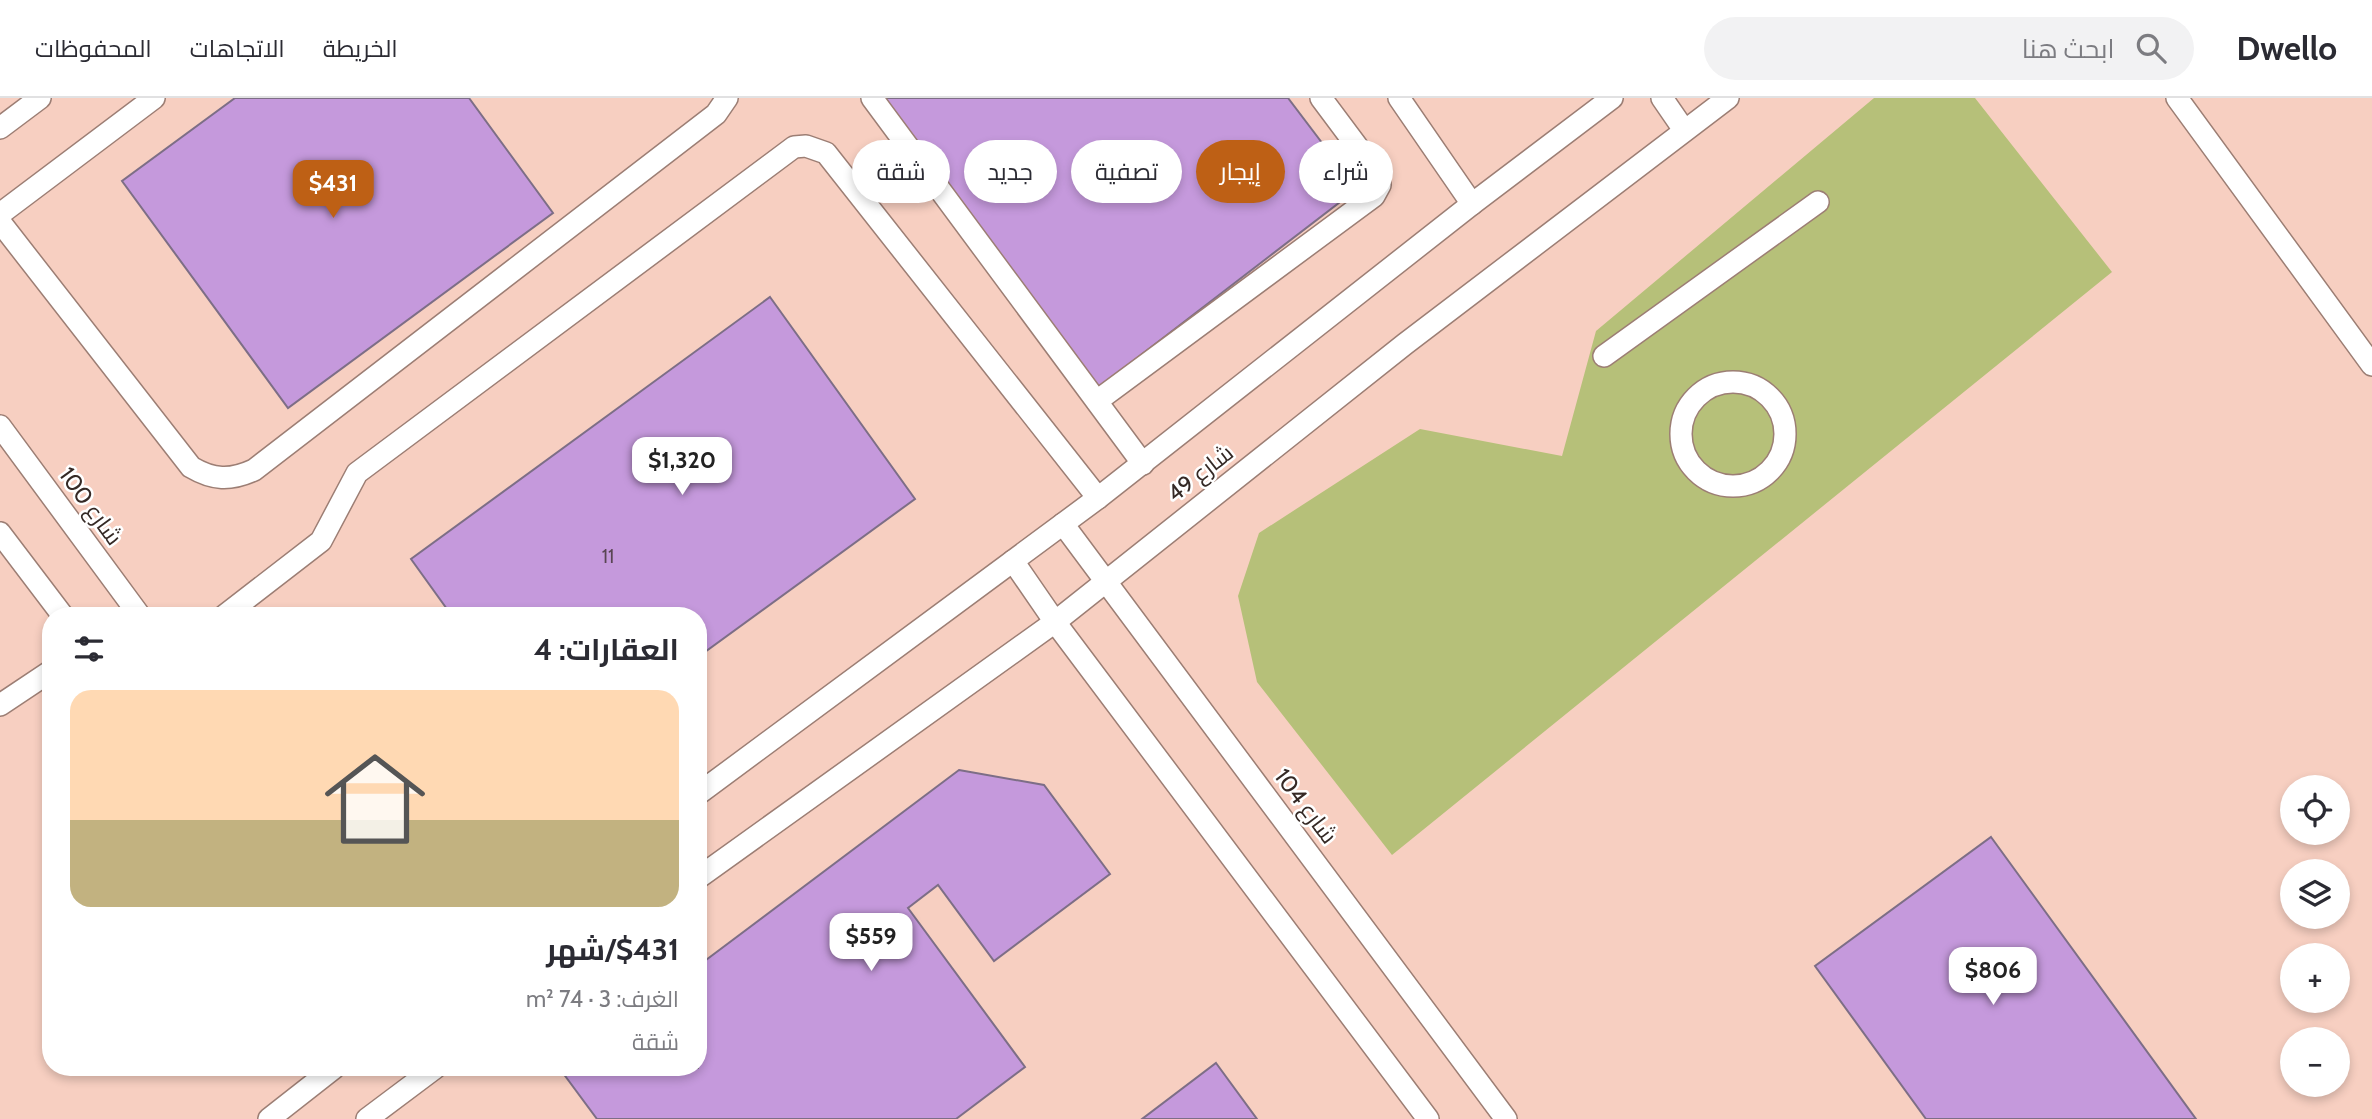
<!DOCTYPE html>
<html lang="ar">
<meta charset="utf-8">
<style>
body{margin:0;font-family:Cabin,Cairo,sans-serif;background:#f2f2f3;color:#2b2b33;direction:rtl;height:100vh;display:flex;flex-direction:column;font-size:26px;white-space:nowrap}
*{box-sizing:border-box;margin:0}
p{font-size:23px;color:#7c7c81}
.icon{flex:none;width:38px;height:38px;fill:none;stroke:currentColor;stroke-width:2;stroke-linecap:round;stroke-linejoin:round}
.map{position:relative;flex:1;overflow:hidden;direction:ltr}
.panel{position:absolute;left:42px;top:509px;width:665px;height:469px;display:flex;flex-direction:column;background:#fff;border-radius:28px;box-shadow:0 4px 10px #0003;direction:rtl}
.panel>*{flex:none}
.banner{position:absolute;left:728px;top:42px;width:665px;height:63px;direction:rtl;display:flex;gap:14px}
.tools{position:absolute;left:2280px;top:677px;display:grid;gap:14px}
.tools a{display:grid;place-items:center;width:70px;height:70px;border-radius:50%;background:#fff;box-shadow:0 4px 10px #0003;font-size:35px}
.price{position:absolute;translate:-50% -60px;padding:0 16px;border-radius:14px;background:#fff;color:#222;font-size:23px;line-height:46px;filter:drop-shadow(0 2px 4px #0008)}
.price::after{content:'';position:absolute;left:50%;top:42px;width:21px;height:16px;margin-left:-10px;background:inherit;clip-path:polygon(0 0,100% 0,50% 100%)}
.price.on{background:#be6015;color:#fff}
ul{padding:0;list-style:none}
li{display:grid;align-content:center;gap:14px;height:371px;padding:0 28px}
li+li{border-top:2px solid #e1e1e2}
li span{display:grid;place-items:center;height:217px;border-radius:21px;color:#555}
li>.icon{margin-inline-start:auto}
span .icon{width:126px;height:126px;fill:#fffc;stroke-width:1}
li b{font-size:30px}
h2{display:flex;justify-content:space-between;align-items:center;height:84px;padding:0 28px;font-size:30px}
.pill{padding:0 24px;border-radius:32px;background:#fff;box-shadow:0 4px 10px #0003;font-size:24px;line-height:63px}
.pill.on{background:#be6015;color:#fff}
header{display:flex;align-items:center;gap:42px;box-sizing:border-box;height:98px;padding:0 35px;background:#fff;border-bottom:2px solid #e1e1e2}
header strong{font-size:33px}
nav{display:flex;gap:38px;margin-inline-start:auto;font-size:24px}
.search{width:490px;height:63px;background:#f2f2f3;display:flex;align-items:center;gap:18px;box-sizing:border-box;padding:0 24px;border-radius:38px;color:#7c7c81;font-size:26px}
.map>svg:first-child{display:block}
.built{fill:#f7cfc1;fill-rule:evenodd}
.green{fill:#b6c079}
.building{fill:#c599dc;stroke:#7d6e86;stroke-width:2}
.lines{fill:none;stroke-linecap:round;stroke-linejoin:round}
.lane-casing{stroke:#9c7e74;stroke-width:24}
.lane{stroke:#fff;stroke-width:21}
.labels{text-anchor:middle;stroke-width:5;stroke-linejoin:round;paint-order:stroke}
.number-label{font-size:19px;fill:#594553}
.street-label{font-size:23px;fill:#352925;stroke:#fff}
</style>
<header>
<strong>Dwello</strong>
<div class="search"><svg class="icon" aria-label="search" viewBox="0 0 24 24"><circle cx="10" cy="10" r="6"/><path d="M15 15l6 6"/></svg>ابحث هنا</div>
<nav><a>الخريطة</a><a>الاتجاهات</a><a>المحفوظات</a></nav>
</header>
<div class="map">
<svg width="2372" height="1021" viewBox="0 0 2372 1021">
<rect width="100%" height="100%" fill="#feddd1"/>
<!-- built -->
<path class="built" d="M 0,0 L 2372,0 L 2372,1021 L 0,1021 ZM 51,518 L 698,518 L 698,970 L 51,970 ZM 2292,690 L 2338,690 L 2338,735 L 2292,735 ZM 2292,774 L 2338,774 L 2338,819 L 2292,819 ZM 2292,858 L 2338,858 L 2338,903 L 2292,903 ZM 2292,942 L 2338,942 L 2338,987 L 2292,987 Z"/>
<!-- green -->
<polygon class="green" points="1874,0 1975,0 2112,174 1392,757 1257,584 1238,498 1259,435 1420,331 1562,358 1596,233"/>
<!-- building -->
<g class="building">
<polygon points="235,0 469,0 553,115 288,310 122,83"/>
<polygon points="877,0 1288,0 1357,91 1098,290"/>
<polygon points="770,199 915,401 698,559 698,518 452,518 411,461"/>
<polygon points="959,672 1044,687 1110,776 994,863 938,787 908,810 1025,969 956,1021 597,1021 560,971 698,970 698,868"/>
<polygon points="1991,739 2196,1021 1926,1021 1815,868"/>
<polygon points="1216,965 1257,1021 1142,1021"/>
</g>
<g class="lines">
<defs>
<g id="lane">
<polyline points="872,0 1143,366"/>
<polyline points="1399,0 1472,106"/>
<polyline points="1662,0 1684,32"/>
<polyline points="2177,0 2372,267"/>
<polyline points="0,30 40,0"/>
<polyline points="0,116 154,0"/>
<path d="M 0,124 L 191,369 C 213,382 230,383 254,372 L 716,16 L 727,0"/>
<polyline points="1604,258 1818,104"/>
<circle cx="1733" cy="336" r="52"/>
<polyline points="1097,303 1374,98 1380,87 1377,75 1321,0"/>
<polyline points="0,328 140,518"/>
<polyline points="1063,426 1506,1021"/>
<polyline points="0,435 63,518"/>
<polyline points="1013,463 1055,524 1428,1021"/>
<polyline points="224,518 321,443 357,375 794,49 806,48 826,55 1098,400"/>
<polyline points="0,607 51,573"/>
<polyline points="698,696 1098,400 1472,106 1612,0"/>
<polyline points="698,780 1055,524 1405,246 1728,0"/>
<polyline points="269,1021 334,970"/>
<polyline points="367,1021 435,970"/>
</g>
</defs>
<!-- lane casing -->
<use href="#lane" class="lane-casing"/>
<!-- lane -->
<use href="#lane" class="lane"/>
</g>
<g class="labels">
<!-- number labels -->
<g class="number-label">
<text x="608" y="465">11</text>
</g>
<!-- street labels -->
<g class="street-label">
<text transform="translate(1200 375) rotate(-38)" y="8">شارع 49</text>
<text transform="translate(91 408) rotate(54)" y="8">شارع 100</text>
<text transform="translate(1306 708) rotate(53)" y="8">شارع 104</text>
</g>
</g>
</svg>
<div class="tools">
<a><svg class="icon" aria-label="locate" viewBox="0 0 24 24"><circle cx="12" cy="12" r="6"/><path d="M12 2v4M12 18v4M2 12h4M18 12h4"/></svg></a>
<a><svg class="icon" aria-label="layers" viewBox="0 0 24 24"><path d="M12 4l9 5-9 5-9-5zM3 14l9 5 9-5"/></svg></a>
<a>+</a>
<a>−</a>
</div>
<b class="price on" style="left:333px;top:122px">$431</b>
<b class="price" style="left:682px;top:399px">$1,320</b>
<b class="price" style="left:871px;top:875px">$559</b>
<b class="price" style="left:1993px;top:909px">$806</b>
<div class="banner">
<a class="pill">شراء</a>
<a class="pill on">إيجار</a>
<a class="pill">تصفية</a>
<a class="pill">جديد</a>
<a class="pill">شقة</a>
</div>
<section class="panel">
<h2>العقارات: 4<svg class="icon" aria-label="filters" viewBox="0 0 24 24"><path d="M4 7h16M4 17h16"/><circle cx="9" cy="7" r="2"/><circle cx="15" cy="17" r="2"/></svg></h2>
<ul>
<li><span style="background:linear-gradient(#ffd9b3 60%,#c2b280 0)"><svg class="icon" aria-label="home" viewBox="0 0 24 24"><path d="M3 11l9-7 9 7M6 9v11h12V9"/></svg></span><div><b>$431/شهر</b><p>الغرف: 3 · 74 m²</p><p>شقة</p></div></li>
</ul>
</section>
</div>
